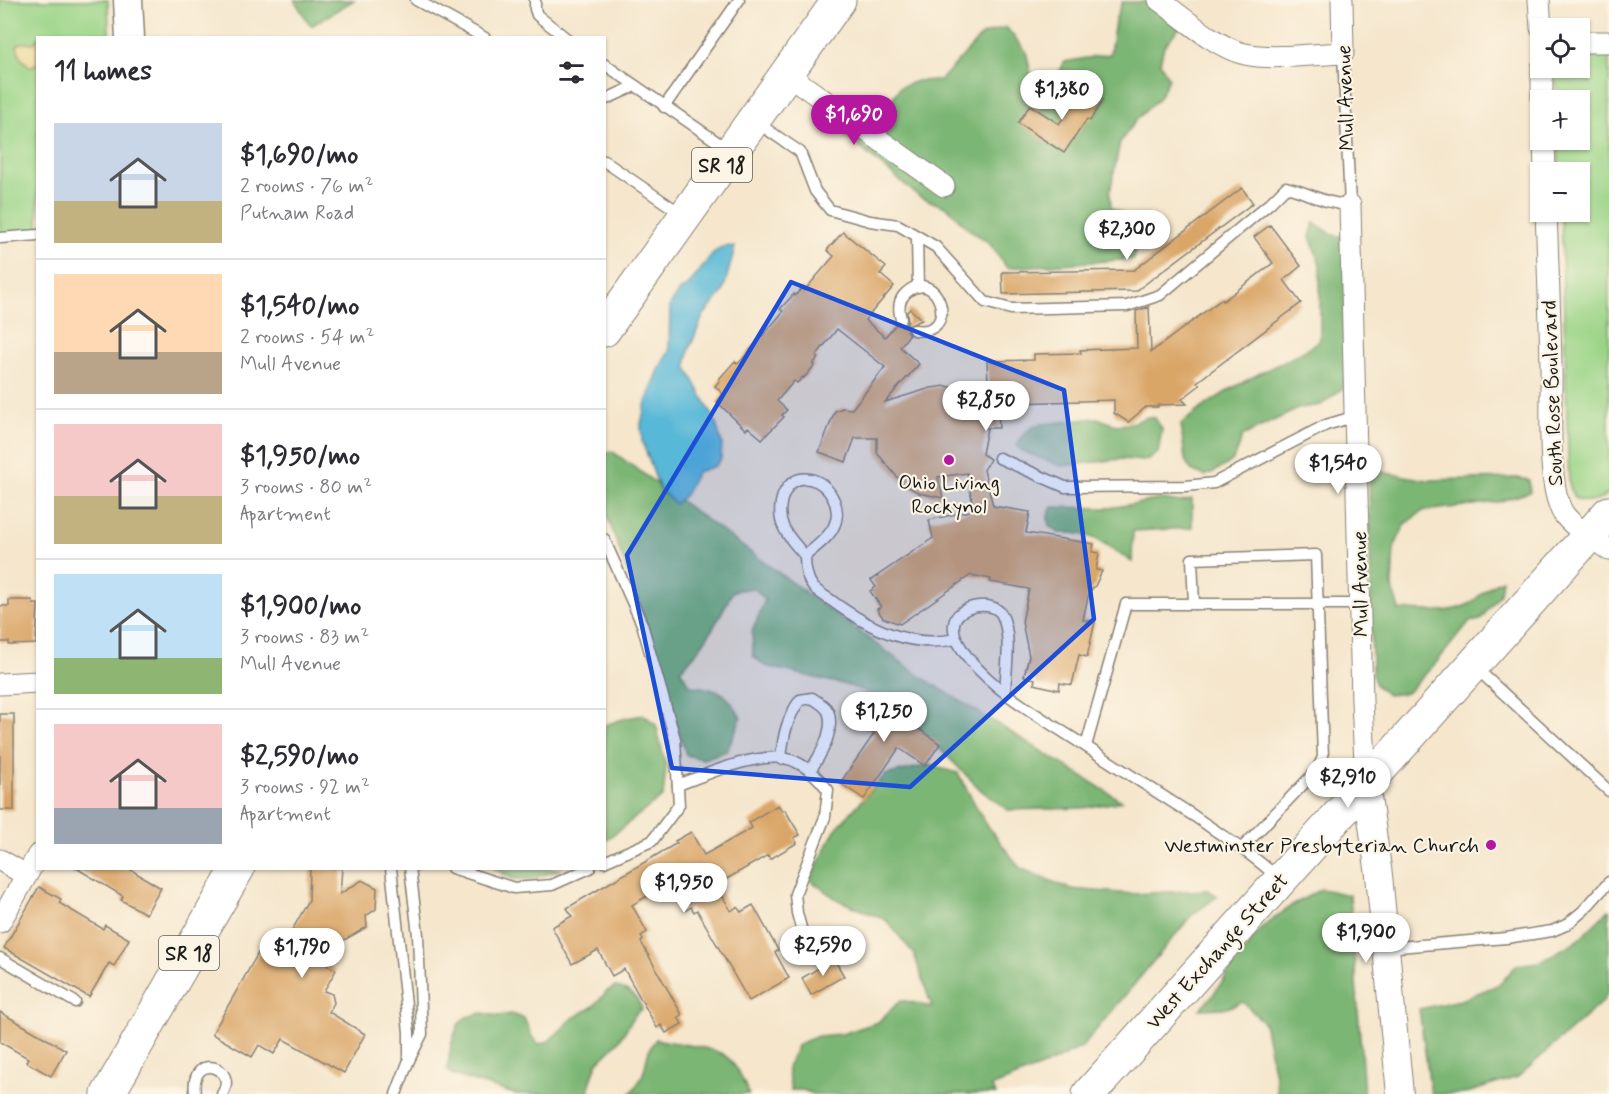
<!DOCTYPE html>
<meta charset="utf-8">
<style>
body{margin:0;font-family:Mynerve,sans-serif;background:#f2f2f3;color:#2b2b33;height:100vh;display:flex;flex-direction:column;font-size:22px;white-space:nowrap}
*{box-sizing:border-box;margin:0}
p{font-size:20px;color:#7c7c81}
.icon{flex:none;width:33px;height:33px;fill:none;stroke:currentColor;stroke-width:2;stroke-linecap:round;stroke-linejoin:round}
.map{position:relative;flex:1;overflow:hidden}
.details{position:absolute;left:36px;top:36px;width:570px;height:834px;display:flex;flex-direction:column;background:#fff;border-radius:0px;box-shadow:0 2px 4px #0004}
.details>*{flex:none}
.fabs{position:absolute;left:1530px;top:18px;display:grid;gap:12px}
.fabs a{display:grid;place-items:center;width:60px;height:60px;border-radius:0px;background:#fff;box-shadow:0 2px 4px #0004;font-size:30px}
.price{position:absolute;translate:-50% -51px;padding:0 14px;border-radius:21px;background:#fff;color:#222;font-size:20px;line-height:39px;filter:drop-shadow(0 2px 3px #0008)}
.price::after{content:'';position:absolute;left:50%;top:36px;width:18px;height:14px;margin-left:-9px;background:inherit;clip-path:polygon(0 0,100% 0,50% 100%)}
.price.active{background:#b5179e;color:#fff}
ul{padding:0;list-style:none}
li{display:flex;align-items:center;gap:18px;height:150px;padding:0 18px}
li+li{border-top:2px solid #e1e1e2}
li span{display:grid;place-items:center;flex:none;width:168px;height:120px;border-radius:0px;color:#555}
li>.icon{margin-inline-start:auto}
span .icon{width:72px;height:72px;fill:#fffc;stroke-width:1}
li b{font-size:26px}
h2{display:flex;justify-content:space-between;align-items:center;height:72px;padding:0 18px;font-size:26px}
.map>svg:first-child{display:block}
.green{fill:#9bd487;stroke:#5c7852;stroke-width:1.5}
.forest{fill:#7cb674;stroke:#4c6948;stroke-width:1.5}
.sand{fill:#eeda9e;stroke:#857b5d;stroke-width:1.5}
.water{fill:#59b8d7;stroke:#3a6a7a;stroke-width:1.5}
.building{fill:#daa668}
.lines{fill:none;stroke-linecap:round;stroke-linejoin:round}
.service-casing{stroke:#888174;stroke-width:13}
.minor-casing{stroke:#888174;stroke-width:23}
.tertiary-casing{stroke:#888174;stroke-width:28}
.secondary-casing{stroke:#888174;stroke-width:31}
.primary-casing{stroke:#888174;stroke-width:35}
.service{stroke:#fff;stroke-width:10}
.minor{stroke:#fff;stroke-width:21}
.tertiary{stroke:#fff;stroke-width:26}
.secondary{stroke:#fff;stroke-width:28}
.primary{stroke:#fff;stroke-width:33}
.marked{fill:#1d4ed8;fill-opacity:0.2;stroke:#1d4ed8;stroke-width:4.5;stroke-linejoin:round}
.poi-dot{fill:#b5179e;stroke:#fcf5e5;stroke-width:2}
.labels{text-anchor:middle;stroke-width:4.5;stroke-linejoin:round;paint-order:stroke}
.shield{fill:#fcf5e5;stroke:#5f5d58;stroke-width:1.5}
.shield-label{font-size:20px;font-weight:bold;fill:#1c1c1c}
.street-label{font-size:21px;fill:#1c1c1c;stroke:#fcf5e5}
.poi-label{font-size:21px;fill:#1c1c1c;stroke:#fcf5e5}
</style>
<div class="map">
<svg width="1609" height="1094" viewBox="0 0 1609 1094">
<rect width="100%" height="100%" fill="#fcf5e5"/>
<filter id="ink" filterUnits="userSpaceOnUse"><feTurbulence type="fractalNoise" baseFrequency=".0167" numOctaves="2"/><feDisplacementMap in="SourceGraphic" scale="12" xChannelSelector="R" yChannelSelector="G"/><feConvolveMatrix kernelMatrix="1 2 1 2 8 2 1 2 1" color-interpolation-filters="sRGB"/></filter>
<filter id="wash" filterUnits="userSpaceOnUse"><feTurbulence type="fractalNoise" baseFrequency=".008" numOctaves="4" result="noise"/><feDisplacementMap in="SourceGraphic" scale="24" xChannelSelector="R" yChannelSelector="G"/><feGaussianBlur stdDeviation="1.35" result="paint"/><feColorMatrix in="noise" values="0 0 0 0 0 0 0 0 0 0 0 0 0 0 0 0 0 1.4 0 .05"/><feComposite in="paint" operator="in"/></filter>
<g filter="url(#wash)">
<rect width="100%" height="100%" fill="#f5e6cc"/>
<!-- green -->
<g class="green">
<polygon points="0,0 108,0 109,37 38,38 38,234 0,234"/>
<path d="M 1609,52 L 1609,492 C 1598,504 1588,503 1574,498 L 1569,483 L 1561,212 L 1580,212 L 1580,172 L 1559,172 L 1558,140 L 1580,140 L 1580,100 L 1557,100 L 1556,68 L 1580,68 L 1580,53 Z"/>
</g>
<!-- forest -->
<g class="forest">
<polygon points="294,0 354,0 311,26"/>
<polygon points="1122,2 1148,2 1172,19 1180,27 1164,46 1160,63 1169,79 1158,99 1137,119 1120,142 1110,192 1111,207 1128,216 1135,252 1133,259 1007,268 989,243 967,228 948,208 920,197 829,122 852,100 869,118 884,111 900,87 917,81 941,80 982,35 1006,27 1026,51 1032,79 1040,86 1061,85 1059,73 1064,62 1110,54 1115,21"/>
<path d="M 1314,222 L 1333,235 L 1346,237 L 1349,379 L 1342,389 L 1321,405 L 1300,408 L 1242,436 C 1235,465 1231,463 1205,476 L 1191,470 L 1185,460 L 1181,424 C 1203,406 1226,391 1251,378 C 1274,365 1299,357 1320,340 L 1320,264 L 1310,237 Z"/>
<polygon points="1148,417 1155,418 1162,429 1158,453 1144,461 1122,459 1061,466 1022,451 1017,445 1025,433 1035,425 1097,418 1116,425 1128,424"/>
<path d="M 612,451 L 923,678 L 1122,801 L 1084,808 L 1008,810 L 982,791 L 897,706 L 871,693 L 846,685 L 765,666 L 753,656 L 752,632 L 765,600 L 754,588 L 733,591 C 718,620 704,648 680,670 L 691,686 C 721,689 727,692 741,718 L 727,751 L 703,759 L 686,755 L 649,632 L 605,510 L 604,453 Z"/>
<path d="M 1369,470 L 1428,480 L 1517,478 L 1529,480 L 1530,492 L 1498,502 L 1423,511 L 1405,524 L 1394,548 L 1392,585 L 1399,610 C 1420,610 1447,615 1467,605 C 1480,598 1488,584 1502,580 L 1500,594 L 1480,620 L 1469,622 L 1436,663 L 1407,693 L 1387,695 L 1376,685 L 1372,675 Z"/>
<path d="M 1163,499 L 1180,502 L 1192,499 L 1192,528 L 1133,531 L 1132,562 C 1107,545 1090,530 1059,533 L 1049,525 L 1048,516 L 1052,507 L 1109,508 Z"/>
<polygon points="644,715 656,725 666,767 663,796 605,841 605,725 626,718"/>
<polygon points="928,765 958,773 984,821 1020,868 1070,889 1133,894 1208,890 1218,896 1192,915 1082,1047 1046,1065 991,1087 996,1094 813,1094 803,1090 791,1090 787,1067 798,1044 818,1036 842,1034 878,1022 901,1000 932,1007 914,954 886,920 838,900 810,880 835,830 885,775"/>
<polygon points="495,869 562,869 532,879 513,879"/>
<polygon points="1321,889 1350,895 1364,1094 1277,1094 1276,1080 1264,1023 1243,1002 1227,1008 1200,1009 1212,996 1261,928 1291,906"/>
<polygon points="1609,910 1609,989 1604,1000 1518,1077 1463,1094 1431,1094 1419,1009 1461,1000 1500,984 1516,965 1539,962 1577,941"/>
<path d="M 614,987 C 628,988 637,996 642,1009 L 637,1012 L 618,1042 L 597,1063 L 588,1090 L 593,1094 L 515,1094 L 453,1075 L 447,1070 L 451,1045 L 458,1025 L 466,1017 L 482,1013 L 499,1016 L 511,1014 L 524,1018 L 532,1037 L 539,1044 L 549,1041 L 573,1018 L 594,1006 L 606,992 Z"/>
<path d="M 656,1039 C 674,1044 710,1046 724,1055 C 736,1063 743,1081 749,1094 L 630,1094 C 637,1086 643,1078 645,1067 C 648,1055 648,1049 656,1039 Z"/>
</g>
<!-- sand -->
<polygon class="sand" points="37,39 37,65 35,64 30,67 20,57 17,46 20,43 33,43"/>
<!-- water -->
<polygon class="water" points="726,246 735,247 723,292 703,316 689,350 686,366 715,420 722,443 721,459 715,466 697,472 685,495 675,504 660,490 642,441 641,424 646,402 661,365 669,352 670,306 678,292 689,285 712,254 720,248"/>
<g id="blocks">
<!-- building -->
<g class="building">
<polygon points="1084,88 1103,100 1090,121 1087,119 1064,153 1018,123 1030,105 1059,124"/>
<polygon points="1242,188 1253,203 1136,291 1003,294 1002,272 1134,270"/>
<polygon points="1270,225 1301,266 1284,280 1301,303 1197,382 1200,385 1182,399 1187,404 1158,405 1158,407 1146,407 1128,422 1114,413 1114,400 1017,403 1017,406 1011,408 994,408 998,410 999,428 987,428 982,454 990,459 984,470 993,506 1030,512 1026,533 1094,544 1092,552 1099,553 1096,570 1102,571 1095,586 1089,592 1083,620 1095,622 1087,657 1079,655 1072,685 1060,683 1059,690 1034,684 1035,679 1024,676 1029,656 1022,622 1029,589 990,582 991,579 971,575 900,624 883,618 877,609 881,607 870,591 876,587 871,580 933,538 929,520 974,510 967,473 938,477 943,498 919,493 903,484 877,453 877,438 855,438 846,462 819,452 835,411 842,408 852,409 885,367 837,329 816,356 818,358 813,364 815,365 804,378 803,377 797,383 794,381 777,401 787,410 782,415 784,417 762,439 748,427 746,430 717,402 723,394 715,386 720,380 719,379 735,361 738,364 783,312 780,309 794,294 795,296 802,288 804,291 834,256 827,250 843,232 886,267 880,274 894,286 865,320 885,337 896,324 902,326 907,324 908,320 907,312 910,309 922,320 908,326 907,331 909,335 900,347 919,364 885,402 931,388 946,386 960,389 989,405 987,361 1034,360 1034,354 1081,353 1080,350 1137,348 1136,311 1149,307 1151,352 1222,299 1223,301 1273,263 1254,237"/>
<polygon points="9,600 32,600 33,604 38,604 36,644 9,645 9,642 0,642 0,606 9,606"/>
<polygon points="866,691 940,744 925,766 899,748 864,799 840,783 874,734 848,716"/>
<rect x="0" y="714" width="14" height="96"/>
<polygon points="778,805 782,811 785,810 800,835 794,838 797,843 770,859 768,855 716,885 731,911 737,907 741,912 753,905 778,950 775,952 789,978 749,1001 697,910 694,912 691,907 685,911 669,883 632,905 647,932 641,936 643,940 641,942 682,1015 678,1017 682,1024 666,1033 661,1025 657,1028 624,969 612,976 598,950 572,964 552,927 572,916 567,908 677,843 675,841 691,832 704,855 752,828 749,822"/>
<polygon points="76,868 128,868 161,888 146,914 121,900 123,896"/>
<polygon points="310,868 342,868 340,894 362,880 377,888 376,909 366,916 367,927 339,943 327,965 336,970 324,991 332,994 334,1003 329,1012 365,1034 344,1073 283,1039 274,1054 259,1045 252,1057 212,1034 261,948 277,957 309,900"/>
<polygon points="39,887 61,899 59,903 103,929 105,925 129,939 114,966 109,963 89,997 4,948"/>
<polygon points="834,959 844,976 811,995 802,978"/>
<polygon points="0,1012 66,1050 51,1076 26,1062 28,1058 0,1042"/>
</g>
</g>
</g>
<g filter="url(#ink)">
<use href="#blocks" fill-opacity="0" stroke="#888174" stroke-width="1.5"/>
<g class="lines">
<defs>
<g id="service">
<polyline points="416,0 485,38"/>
<polyline points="535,0 535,9 537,15 566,38"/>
<polyline points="604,64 729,150"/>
<polyline points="604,100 635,86"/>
<polyline points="664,107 739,0"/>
<path d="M 756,122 L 800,152 L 815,191 L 830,210 L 870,221 L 898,225 L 936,247 L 985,302 L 1011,309 L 1127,306 L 1160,295 L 1270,203 L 1286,187 C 1310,193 1324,204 1350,205 L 1343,53"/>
<polyline points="604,161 683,215"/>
<polyline points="917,236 918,287"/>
<polyline points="0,238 38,235"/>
<path d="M 901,319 C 898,309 898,300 906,293 C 937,264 963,337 914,330"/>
<polyline points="999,458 1065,487 1186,486 1214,483 1326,425 1356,416"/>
<polyline points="604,539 642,624 675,739 679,805 652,841 604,862"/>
<path d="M 805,556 C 798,547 787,537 783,526 C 775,508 784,474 810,479 C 829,483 843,508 834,526 C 829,538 814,548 805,556 C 805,566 806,578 813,587 C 818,592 826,597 832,601 C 869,628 910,649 956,639"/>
<polyline points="1194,604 1192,559 1316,555 1323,757 1317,770 1242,848"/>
<polyline points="1476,668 1609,791"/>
<path d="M 1005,692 C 1006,668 1012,637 1002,615 C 994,599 956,605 954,624 C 952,636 963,652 970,660 C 996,691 1034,713 1068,735 C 1110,762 1152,789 1194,816 C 1223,836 1252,854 1278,878"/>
<polyline points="1086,746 1126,604 1360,604"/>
<path d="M 781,759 C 783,736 787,718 800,700 L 812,698 C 818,702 827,706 829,714 C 834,733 820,756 810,771"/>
<path d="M 678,785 C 708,774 766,747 796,762 C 809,768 819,778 828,790 L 825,817 L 795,894 L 797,913 L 807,950"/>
<polyline points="391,868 409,1032 409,1060 422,1034 418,935 410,868"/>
<polyline points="452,868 514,888 552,885 590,868"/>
<polyline points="1386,948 1506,938 1552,931 1566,925 1583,911 1609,882"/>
<polyline points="0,958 75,1002"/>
<path d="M 195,1094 C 189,1050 240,1067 222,1094"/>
<polyline points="396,1094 409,1060"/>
</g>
<g id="minor">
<path d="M 1159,0 C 1181,16 1219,49 1245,54 C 1270,60 1316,54 1343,53 L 1342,0"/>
<polyline points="1539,0 1541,28"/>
<polyline points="1580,42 1609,42"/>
<polyline points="1542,68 1542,100"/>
<polyline points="787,74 944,186"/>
<polyline points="1544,140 1545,172"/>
<polyline points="1350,205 1362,701 1366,783"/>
<path d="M 1546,212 C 1548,263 1550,315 1551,367 C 1552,403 1546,484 1563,513 C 1573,528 1595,539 1609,550"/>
<polyline points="0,684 38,682"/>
<polyline points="0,860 26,875"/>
<polyline points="0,922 38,855"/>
</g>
<polyline id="tertiary" points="1366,783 1379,875 1400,1094"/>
<polyline id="secondary" points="128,0 130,38"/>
<g id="primary">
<polyline points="604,330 839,0"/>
<polyline points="108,1094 238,868"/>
<polyline points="1089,1094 1609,513"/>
</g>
</defs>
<!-- service casing -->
<use href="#service" class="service-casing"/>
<!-- minor casing -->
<use href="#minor" class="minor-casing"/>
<!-- tertiary casing -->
<use href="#tertiary" class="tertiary-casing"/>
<!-- secondary casing -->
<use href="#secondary" class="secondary-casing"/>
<!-- primary casing -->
<use href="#primary" class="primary-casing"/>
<!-- service -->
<use href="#service" class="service"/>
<!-- minor -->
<use href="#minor" class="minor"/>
<!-- tertiary -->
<use href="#tertiary" class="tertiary"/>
<!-- secondary -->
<use href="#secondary" class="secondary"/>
<!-- primary -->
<use href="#primary" class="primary"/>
</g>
</g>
<!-- marked area -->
<path class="marked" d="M 791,282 L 1064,390 L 1094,619 L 910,787 L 672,768 L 627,555 Z"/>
<!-- markers -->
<g class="poi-dot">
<circle cx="949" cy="460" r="6"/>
<circle cx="1491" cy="845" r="6"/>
</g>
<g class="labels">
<!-- shield labels -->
<g class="shield">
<rect x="692" y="148" width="60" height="34" rx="4.5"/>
<rect x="159" y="936" width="60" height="34" rx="4.5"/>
</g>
<g class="shield-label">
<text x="722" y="172">SR 18</text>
<text x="189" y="960">SR 18</text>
</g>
<!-- street labels -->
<g class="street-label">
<text transform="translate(1345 98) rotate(-92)" y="7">Mull Avenue</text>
<text transform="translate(1552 393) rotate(-92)" y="7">South Rose Boulevard</text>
<text transform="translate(1360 584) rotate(-91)" y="7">Mull Avenue</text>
<text transform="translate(1217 951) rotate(-48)" y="7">West Exchange Street</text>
</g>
<!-- poi labels -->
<g class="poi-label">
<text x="949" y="489">Ohio Living<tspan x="949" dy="24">Rockynol</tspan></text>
<text x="1479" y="852" text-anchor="end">Westminster Presbyterian Church</text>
</g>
</g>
</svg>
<div class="fabs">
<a><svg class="icon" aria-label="locate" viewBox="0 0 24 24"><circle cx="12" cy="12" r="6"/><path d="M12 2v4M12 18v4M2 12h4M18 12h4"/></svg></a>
<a>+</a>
<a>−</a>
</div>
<b class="price" style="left:1062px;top:121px">$1,380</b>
<b class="price active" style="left:854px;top:146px">$1,690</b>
<b class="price" style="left:1127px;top:261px">$2,300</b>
<b class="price" style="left:986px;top:432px">$2,850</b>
<b class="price" style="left:1338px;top:495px">$1,540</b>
<b class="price" style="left:884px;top:743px">$1,250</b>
<b class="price" style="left:1348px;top:809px">$2,910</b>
<b class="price" style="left:684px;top:914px">$1,950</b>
<b class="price" style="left:1366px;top:964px">$1,900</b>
<b class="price" style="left:823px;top:977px">$2,590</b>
<b class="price" style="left:302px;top:979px">$1,790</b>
<section class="details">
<h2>11 homes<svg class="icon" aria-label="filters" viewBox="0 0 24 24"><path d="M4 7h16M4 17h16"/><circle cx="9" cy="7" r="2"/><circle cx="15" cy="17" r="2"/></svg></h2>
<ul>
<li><span style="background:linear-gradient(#c9d6e8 65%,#c2b280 0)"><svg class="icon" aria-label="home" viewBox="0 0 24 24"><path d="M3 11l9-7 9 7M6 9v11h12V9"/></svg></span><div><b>$1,690/mo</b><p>2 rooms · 76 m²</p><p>Putnam Road</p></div></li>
<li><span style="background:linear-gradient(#ffd9b3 65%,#b9a48a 0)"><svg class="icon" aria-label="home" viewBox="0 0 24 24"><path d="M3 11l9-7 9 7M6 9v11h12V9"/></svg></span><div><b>$1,540/mo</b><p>2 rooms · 54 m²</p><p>Mull Avenue</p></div></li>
<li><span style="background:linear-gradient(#f6c9c9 60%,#c2b280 0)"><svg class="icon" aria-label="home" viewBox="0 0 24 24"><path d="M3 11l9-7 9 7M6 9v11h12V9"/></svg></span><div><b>$1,950/mo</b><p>3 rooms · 80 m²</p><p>Apartment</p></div></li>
<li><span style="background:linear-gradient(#bfe0f5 70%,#8fb573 0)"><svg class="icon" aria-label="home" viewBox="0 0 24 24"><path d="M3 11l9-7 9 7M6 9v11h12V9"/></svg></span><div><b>$1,900/mo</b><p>3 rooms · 83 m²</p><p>Mull Avenue</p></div></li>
<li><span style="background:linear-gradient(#f6c9c9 70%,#9aa5b1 0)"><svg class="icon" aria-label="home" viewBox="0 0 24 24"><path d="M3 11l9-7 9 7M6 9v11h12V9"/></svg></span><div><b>$2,590/mo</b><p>3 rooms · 92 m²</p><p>Apartment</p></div></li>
</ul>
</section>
</div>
